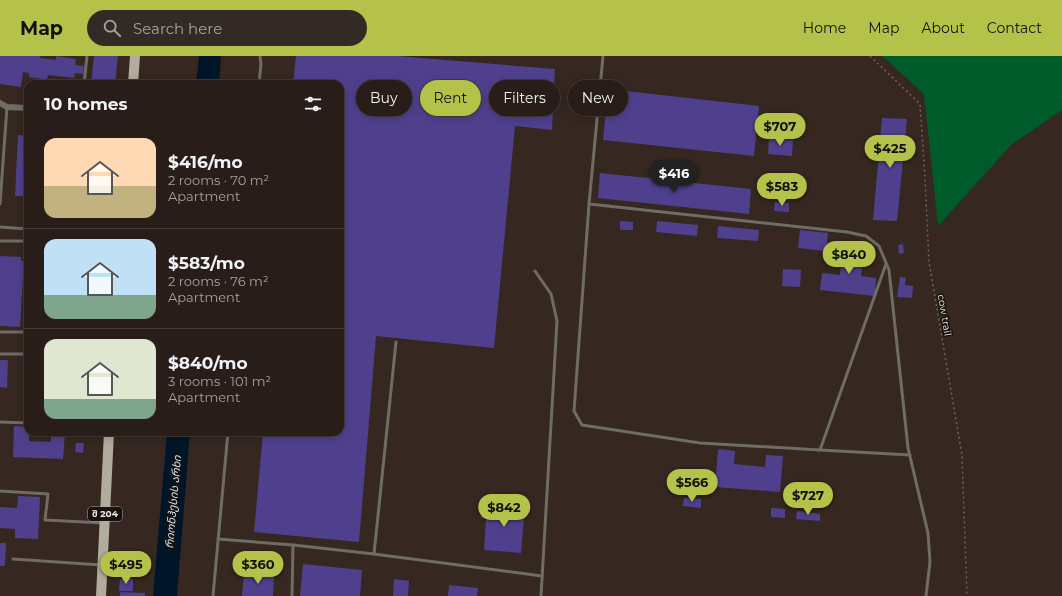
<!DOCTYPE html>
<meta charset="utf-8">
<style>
body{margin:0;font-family:Montserrat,"Noto Sans Georgian",sans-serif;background:#342a25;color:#f1f3f6;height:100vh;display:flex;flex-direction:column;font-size:15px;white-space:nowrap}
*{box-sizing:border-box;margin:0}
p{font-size:13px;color:#a5a2a2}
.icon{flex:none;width:22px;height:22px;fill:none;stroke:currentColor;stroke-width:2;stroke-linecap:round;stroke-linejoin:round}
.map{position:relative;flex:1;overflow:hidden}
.side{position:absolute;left:24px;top:24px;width:320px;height:356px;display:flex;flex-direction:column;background:#281d18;border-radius:12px;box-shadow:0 2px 10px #0003,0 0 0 1px #443b37}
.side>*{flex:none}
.hud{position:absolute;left:356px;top:24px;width:380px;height:36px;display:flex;gap:8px}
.price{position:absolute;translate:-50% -34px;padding:0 9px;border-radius:14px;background:#b4c24a;color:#111;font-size:13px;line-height:26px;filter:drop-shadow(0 1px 2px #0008)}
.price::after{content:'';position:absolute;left:50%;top:24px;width:12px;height:9px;margin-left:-6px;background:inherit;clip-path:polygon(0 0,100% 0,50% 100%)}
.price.selected{background:#222;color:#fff}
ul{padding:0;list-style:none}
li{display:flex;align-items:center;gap:12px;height:100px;padding:0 20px}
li+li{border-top:1px solid #443b37}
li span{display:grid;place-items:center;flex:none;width:112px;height:80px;border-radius:12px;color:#555}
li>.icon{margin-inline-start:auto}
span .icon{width:48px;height:48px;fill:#fffc;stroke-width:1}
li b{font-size:17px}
h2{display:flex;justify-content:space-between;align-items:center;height:48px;padding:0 20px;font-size:17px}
.pill{padding:0 14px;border-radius:18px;background:#281d18;box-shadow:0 2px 10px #0003,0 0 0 1px #443b37;font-size:14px;line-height:36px}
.pill.selected{background:#b4c24a;color:#111}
header{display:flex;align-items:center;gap:24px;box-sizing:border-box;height:56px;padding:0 20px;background:#b4c24a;color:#111}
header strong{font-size:19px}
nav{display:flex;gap:22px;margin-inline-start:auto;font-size:14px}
.search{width:280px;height:36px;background:#342a25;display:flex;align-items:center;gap:10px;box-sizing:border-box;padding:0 14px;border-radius:22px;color:#a5a2a2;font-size:15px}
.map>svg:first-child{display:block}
.green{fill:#005b2b}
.water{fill:#001628}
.building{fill:#4f408d}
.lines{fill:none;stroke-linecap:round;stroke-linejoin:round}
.path{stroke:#71635d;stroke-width:1.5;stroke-dasharray:2 3;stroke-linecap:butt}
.service{stroke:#6f6c65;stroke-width:3}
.minor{stroke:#6f6c65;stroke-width:6}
.primary{stroke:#b2ac9e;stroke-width:10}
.labels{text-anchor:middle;stroke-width:3;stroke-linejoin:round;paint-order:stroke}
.shield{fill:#18120f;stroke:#b0a7a3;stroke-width:1}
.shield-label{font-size:9px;font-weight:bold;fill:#f1e7e2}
.street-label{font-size:10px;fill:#f1e7e2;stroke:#18120f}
.water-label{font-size:11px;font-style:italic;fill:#d1e5f5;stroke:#18120f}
</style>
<header>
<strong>Map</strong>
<div class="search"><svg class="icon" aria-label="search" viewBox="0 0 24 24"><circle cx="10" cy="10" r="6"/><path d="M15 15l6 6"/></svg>Search here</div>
<nav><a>Home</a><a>Map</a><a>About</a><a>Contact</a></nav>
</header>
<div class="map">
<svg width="1062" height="540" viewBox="0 0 1062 540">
<rect width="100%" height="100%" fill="#362720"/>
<!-- green -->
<polygon class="green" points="882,0 1062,0 1062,54 1011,89 938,170 924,38"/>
<!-- water -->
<g class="water">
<polygon points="199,0 221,0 219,28 196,28"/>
<polygon points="167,376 190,376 177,540 153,540"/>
</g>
<!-- building -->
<g class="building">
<polygon points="0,0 40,0 40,2 56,4 56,0 76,3 75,9 84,10 83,18 75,17 74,22 48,19 47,24 29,21 29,17 23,16 21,31 0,28"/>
<polygon points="94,0 118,0 115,28 91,28"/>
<polygon points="296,0 397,0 555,13 552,74 515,70 494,292 376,280 359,486 254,476 263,376 340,376 340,28 293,28"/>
<polygon points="608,33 759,50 754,100 603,84"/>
<polygon points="882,62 907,63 897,165 873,164"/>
<polygon points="18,79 28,80 28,140 15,140"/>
<polygon points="769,82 793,84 792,100 768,98"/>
<polygon points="600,117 751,133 749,158 598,142"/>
<polygon points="775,146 789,147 789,156 774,155"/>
<polygon points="620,165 633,166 633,174 620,174"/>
<polygon points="657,165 698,169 697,180 656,176"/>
<polygon points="718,170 759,174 758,185 717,182"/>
<polygon points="800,174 828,177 826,195 798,192"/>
<polygon points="843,186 860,188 857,211 862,212 861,220 876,222 875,240 820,234 822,217 840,219"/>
<polygon points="903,188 904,197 899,198 898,189"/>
<polygon points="0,200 21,201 21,205 24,205 20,271 0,270"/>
<polygon points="783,213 801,214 800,231 782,230"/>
<polygon points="900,221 906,222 905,229 913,230 912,242 897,241"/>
<polygon points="0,304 8,304 7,332 0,331"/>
<polygon points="14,370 28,371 28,376 29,376 29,385 51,386 51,376 65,376 63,403 13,401"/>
<polygon points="238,376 257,376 256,381 238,380"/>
<polygon points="76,387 84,387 83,397 75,396"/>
<polygon points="718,393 735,395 734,408 765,411 766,399 783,400 780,436 715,431"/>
<polygon points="18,440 40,441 38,483 15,482 15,473 0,472 0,451 17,452"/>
<polygon points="684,442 701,443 701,452 683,450"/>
<polygon points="482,449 516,451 516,449 525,449 521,497 484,494 486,463 481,462"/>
<polygon points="771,452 785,453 785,462 771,461"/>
<polygon points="797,455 820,458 820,465 796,463"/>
<polygon points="0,487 6,487 5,510 0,510"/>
<polygon points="303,508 362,514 360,540 300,540"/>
<polygon points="244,517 274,518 273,540 242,540"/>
<polygon points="120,523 133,523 133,535 119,535"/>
<polygon points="394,523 409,525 408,540 393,540"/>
<polygon points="449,529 478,532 477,540 448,540"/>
<polygon points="120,536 145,537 145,540 120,540"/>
</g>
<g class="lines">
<!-- path -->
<polyline class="path" points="870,0 920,48 925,123 929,206 962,399 967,540"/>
<!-- service -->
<g class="service">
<polyline points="603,0 589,148 574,355 582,369 700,387 820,394 886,208"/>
<polyline points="84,28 87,0"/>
<polyline points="259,28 261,8 260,0"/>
<polyline points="0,148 7,51"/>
<polyline points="589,148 847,176 866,180 879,190 889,214 908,392 928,477 930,506 926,540"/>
<polyline points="0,171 28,173"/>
<polyline points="0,185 28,185"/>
<polyline points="535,215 551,238 557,265 541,540"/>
<polyline points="0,276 28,276"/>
<polyline points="0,298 27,298 25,324 28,327"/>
<polyline points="0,366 28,367"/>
<polyline points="820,394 910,399"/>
<polyline points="0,435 48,438 45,464 103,467"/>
<polyline points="218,483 293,489"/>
<polyline points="374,498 396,286"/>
<polyline points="13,503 101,509"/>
<polyline points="213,540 228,376"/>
<polyline points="292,540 293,489 374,498 542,520"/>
</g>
<!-- minor -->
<polyline class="minor" points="0,47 7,51 28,52"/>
<!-- primary -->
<g class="primary">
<polyline points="133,28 135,0"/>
<polyline points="101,540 109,376"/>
</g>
</g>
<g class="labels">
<!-- shield labels -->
<rect class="shield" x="88" y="451" width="34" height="14" rx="3"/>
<g class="shield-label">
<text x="105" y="461">შ 204</text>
</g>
<!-- street labels -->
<g class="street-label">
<text transform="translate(945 259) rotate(80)" y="4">cow trail</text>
</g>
<!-- water labels -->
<g class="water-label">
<text transform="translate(173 446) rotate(-85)" y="4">რიონჰესის არხი</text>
</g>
</g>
</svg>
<b class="price" style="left:780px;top:91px">$707</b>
<b class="price" style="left:890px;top:113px">$425</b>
<b class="price selected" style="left:674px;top:138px">$416</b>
<b class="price" style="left:782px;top:151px">$583</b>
<b class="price" style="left:849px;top:219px">$840</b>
<b class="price" style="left:692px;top:447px">$566</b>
<b class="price" style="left:808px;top:460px">$727</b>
<b class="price" style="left:504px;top:472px">$842</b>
<b class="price" style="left:126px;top:529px">$495</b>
<b class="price" style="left:258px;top:529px">$360</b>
<div class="hud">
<a class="pill">Buy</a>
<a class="pill selected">Rent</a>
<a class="pill">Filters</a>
<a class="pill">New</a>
</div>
<section class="side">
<h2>10 homes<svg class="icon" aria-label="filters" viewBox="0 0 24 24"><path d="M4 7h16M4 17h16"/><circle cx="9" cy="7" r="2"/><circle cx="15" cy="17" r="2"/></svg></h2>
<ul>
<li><span style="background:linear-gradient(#ffd9b3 60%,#c2b280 0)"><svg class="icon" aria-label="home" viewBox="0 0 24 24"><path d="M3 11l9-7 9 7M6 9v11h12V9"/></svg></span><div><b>$416/mo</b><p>2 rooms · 70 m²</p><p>Apartment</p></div></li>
<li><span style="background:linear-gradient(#bfe0f5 70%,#7fa58c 0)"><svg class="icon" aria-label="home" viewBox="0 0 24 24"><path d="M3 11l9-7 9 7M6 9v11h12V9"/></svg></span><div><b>$583/mo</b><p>2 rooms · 76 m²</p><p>Apartment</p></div></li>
<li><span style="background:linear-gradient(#dfe7d0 75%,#7fa58c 0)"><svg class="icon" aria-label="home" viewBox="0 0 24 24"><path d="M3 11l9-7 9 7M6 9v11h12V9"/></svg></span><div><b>$840/mo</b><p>3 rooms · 101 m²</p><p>Apartment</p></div></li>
</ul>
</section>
</div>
